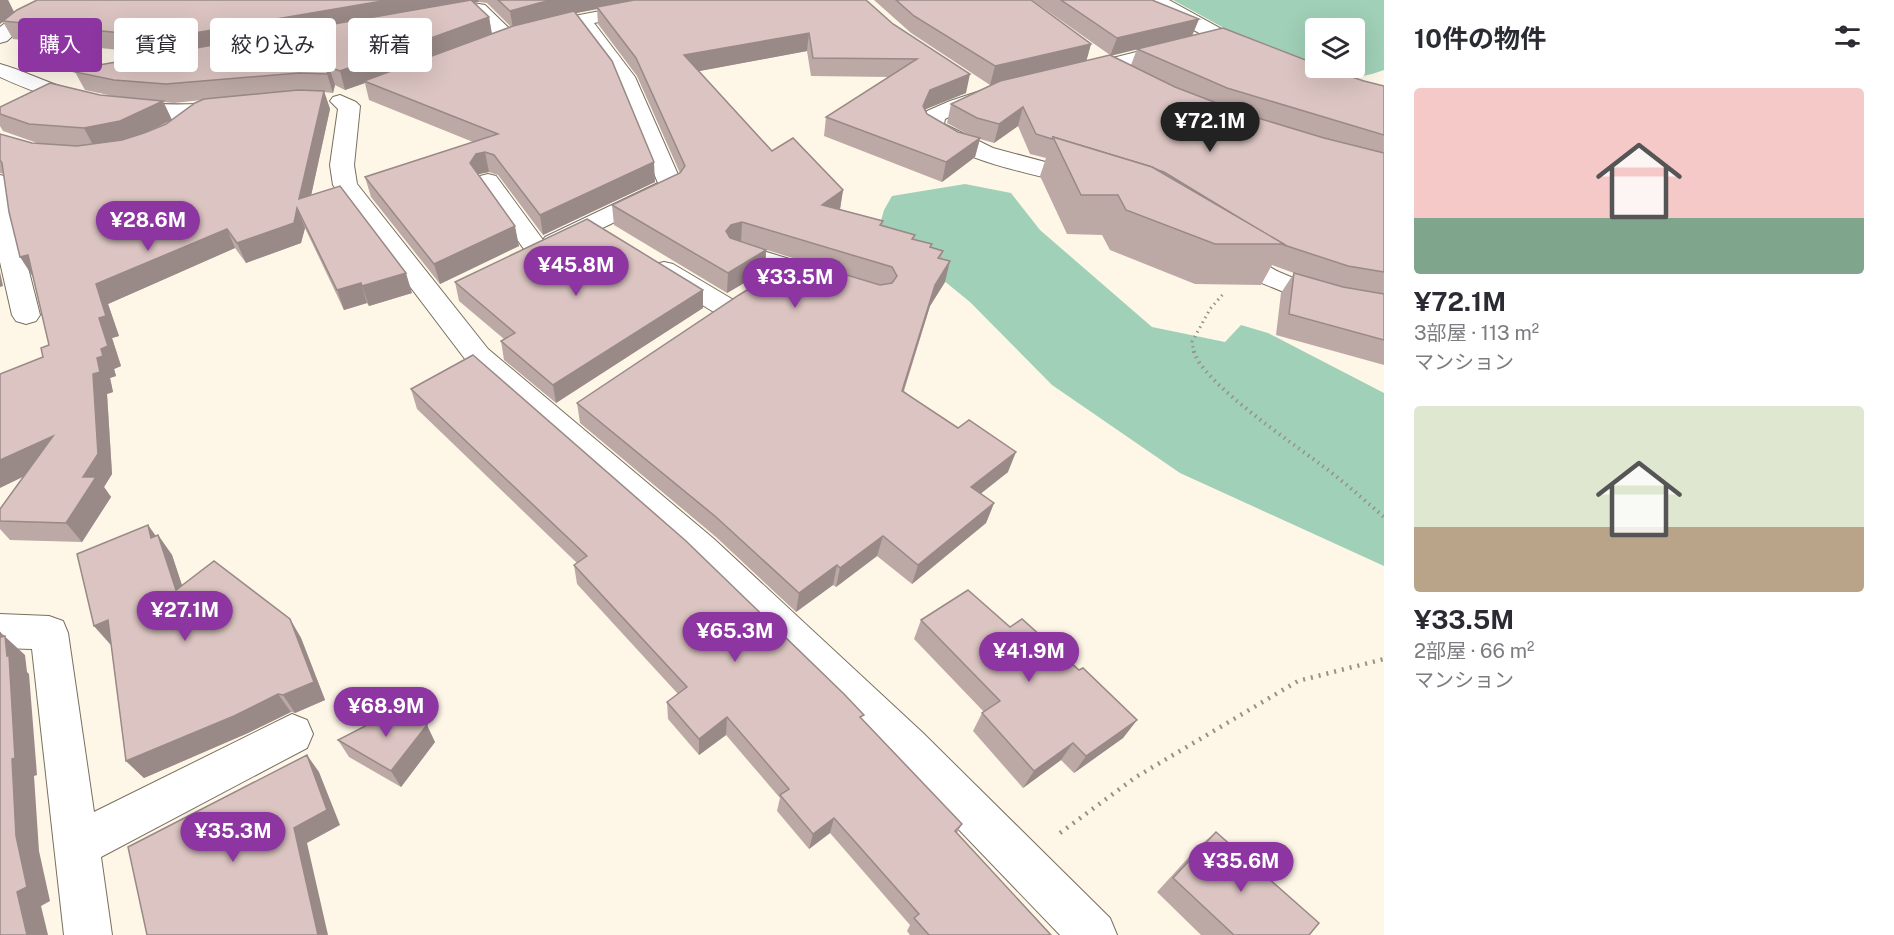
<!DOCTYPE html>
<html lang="ja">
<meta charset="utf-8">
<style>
body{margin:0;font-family:"Public Sans","Noto Sans JP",sans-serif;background:#f7f7f7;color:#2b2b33;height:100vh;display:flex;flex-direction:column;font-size:22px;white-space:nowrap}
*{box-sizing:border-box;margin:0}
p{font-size:20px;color:#7c7c81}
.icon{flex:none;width:33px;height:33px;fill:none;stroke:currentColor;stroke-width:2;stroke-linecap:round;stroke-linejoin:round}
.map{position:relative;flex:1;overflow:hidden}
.side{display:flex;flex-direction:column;background:#fff;width:510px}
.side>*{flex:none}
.hud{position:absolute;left:18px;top:18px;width:570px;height:54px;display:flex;gap:12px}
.buttons{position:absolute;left:1305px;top:18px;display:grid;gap:12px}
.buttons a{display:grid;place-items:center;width:60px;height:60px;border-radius:6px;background:#fff;box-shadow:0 6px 24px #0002;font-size:30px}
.price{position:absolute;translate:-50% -51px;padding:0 14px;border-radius:21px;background:#8d35a1;color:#fff;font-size:20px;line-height:39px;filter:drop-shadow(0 2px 3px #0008)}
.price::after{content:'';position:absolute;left:50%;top:36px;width:18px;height:14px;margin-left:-9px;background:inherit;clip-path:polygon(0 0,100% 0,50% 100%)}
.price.on{background:#222;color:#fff}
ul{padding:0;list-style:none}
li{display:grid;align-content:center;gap:12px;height:318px;padding:0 30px}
li span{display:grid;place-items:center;height:186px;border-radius:6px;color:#555}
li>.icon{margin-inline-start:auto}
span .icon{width:108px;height:108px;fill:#fffc;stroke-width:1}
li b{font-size:26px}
h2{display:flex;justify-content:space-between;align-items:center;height:72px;padding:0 30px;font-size:26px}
.tag{padding:0 21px;border-radius:6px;background:#fff;box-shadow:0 6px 24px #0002;font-size:21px;line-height:54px}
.tag.on{background:#8d35a1;color:#fff}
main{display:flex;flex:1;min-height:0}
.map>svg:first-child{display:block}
.forest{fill:#a0d0b7}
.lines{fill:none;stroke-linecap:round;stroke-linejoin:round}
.street-casing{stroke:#797060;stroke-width:2}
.path-far3{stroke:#979186;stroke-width:2;stroke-dasharray:1 3;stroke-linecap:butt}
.path-far2{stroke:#979186;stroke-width:3;stroke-dasharray:1.5 4;stroke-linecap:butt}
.path-far1{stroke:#979186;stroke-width:4;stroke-dasharray:1.5 4.5;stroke-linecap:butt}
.path{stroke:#979186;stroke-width:4.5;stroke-dasharray:2 6;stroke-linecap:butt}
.street{fill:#fff;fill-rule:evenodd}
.wall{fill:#bca9a6;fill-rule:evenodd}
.shaded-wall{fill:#998987}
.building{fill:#dbc4c1;stroke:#998987;stroke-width:1.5}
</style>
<main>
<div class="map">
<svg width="1384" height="935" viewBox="0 0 1384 935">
<rect width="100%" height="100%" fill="#fef6e7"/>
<!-- forest -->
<g class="forest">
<path d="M 1173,0 L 1384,0 L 1384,70 C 1357,80 1348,77 1321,68 L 1354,68 L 1354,28 L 1316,28 L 1315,66 L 1244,39 Z"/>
<polygon points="965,184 1011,193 1040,230 1152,327 1225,342 1241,325 1268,333 1384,393 1384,566 1180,473 1052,385 970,302 879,228 884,210 892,196"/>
</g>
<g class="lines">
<defs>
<g id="street">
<polygon points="50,0 74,0 71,4 25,25 7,41 0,43 0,27 13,17"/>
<polygon points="657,0 693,0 690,4 684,5 594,23 635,77 683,186 679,191 563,247 549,248 546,255 537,258 528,255 476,181 480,176 488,174 496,176 543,240 545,237 658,183 615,78 578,27 538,35 531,33 529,29 531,25 538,23"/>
<polygon points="1148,0 1169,0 1256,48 1259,52 1256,56 1242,56 1188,27"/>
<polygon points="479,4 485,5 515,34 517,38 515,42 501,42 475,15 450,19 444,18 441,14 444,10"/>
<polygon points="1176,42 1183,44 1186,48 1183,52 1080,78 1073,76 1070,72 1073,68"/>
<path d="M 0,64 C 22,70 43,81 66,88 C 120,105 171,107 227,102 L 234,104 L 238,108 L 234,112 C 158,132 70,109 0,77 Z"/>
<path d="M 992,87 L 999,89 L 1002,93 L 999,97 L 964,109 L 945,119 L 944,124 L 993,148 L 1094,175 L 1098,180 L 1094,185 L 1086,187 C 1048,178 943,158 921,126 L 927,111 L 950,101 Z"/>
<polygon points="340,95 356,102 360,106 354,165 357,184 488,349 714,539 923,733 1110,918 1117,935 1060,935 893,761 688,559 468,363 333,185 330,165 338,109 330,101 333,97"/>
<polygon points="0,175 8,177 12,182 19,232 40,315 36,321 26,324 16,321 12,315 0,262"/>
<polygon points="740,244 839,274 843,280 839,286 830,288 731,257 727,252 731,247"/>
<path d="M 1230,245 C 1248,250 1263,264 1279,272 C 1312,287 1348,294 1384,297 L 1384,315 L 1337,308 L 1296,297 L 1252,279 L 1221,259 L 1217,253 L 1221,247 Z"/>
<polygon points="664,262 673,264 737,302 741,308 737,314 727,317 717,314 655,276 651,270 655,264"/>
<polygon points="0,614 49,616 63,621 68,633 94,812 292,714 307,720 313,734 307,748 101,857 112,935 64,935 32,649 0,648"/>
</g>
</defs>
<!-- street casing -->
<use href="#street" class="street-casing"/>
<!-- path-far3 -->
<polyline class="path-far3" points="45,51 82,45"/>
<!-- path-far2 -->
<polyline class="path-far2" points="1194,353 1192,342 1210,309 1224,293"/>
<!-- path-far1 -->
<path class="path-far1" d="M 1194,351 C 1200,381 1294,444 1320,464 C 1342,480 1363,499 1384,517"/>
<!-- path -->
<polyline class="path" points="1060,833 1136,777 1298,681 1384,659"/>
<!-- street -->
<use href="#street" class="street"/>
</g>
<!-- wall -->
<g class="wall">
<path d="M 0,0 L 8,0 L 14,12 L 37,0 L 866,0 L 966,93 L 926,109 L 925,111 L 927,114 L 958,132 L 967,134 L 947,123 L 951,104 L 995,84 L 990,85 L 911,33 L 874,0 L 1031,0 L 1091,44 L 1086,61 L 1110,55 L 1032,0 L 1152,0 L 1199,19 L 1192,35 L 1305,61 L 1364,81 L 1384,86 L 1384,365 L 1276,335 L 1281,293 L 1294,273 L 1272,265 L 1261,285 L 1195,284 L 1110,250 L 1102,235 L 1067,234 L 1040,176 L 1046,158 L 1030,154 L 1018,126 L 994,143 L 980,139 L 975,157 L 942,182 L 824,136 L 826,117 L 889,77 L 811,76 L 807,51 L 698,71 L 772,151 L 843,190 L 840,209 L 883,221 L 882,226 L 915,235 L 914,239 L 932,247 L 943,251 L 941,258 L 945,282 L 930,306 L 904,391 L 1008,472 L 981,493 L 994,503 L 986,523 L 912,584 L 877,556 L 836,587 L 833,585 L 796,612 L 716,537 L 580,423 L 577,403 L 881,285 L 741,242 L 766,250 L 765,271 L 727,293 L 614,225 L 612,205 L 680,173 L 637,76 L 598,24 L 597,9 L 576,13 L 655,182 L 543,235 L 498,175 L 489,172 L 479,174 L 479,175 L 519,246 L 440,284 L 371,197 L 365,177 L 473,142 L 369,100 L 365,83 L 345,90 L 335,85 L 333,93 L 324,92 L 330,109 L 311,195 L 412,293 L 369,306 L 367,303 L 344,310 L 305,228 L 301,243 L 246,263 L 235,248 L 108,304 L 119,336 L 112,338 L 121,366 L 114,369 L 116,376 L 110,378 L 113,392 L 107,394 L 112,474 L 104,487 L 111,497 L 82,542 L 10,540 L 0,529 L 0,509 L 23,477 L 43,357 L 49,345 L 33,277 L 4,174 L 0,173 L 0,134 L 32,143 L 40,144 L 3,131 L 0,126 L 0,107 L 100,95 L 113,96 L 85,90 L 75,72 L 142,58 L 139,52 L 13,39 L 3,22 ZM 479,2 L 487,3 L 511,27 L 492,34 L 489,17 L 474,3 ZM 1137,49 L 1131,65 L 1111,55 ZM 202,100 L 172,120 L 163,102 L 174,103 ZM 171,120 L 166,124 L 142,134 Z"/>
<polygon points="455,282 703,290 703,308 556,403 504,360 501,341 504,339 459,301"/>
<polygon points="411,389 862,720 962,824 957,833 1051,935 910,935 907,931 910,925 830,833 809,849 777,811 780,798 726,735 699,755 668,719 667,702 678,694 577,584 574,565 577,563 417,409"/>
<polygon points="148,525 155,536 158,535 172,555 182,585 290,619 301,638 325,700 295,713 291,712 248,733 144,778 126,761 111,645 94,626"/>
<polygon points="921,620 1010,627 1079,670 1137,720 1123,738 1074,773 1061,760 1023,788 973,731 982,713 984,712 914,639"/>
<polygon points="338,740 435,742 401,787 349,757"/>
<polygon points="1216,832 1309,935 1201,935 1157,892 1198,847"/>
</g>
<!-- shaded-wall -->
<g class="shaded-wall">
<polygon points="0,0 8,0 15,14 0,24"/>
<polygon points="388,0 478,0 479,2 144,61 136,43"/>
<polygon points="552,0 645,0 597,7 597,9 541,20 513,28 510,11 539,3"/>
<polygon points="489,17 492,35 364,81 365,83 345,90 340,71"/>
<polygon points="1199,19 1192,36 1110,56 1117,38"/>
<polygon points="809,33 807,51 684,74 684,55"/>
<polygon points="1091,44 1086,62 990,85 995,66"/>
<polygon points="329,67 335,85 333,93 327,74"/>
<polygon points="970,74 966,93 926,109 919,125 923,106 930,90"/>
<polygon points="324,91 330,109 306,219 299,199"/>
<polygon points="163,101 172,120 129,140 94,147 84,128"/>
<polygon points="1023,107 1018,126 994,143 999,124"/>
<polygon points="980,138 975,157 942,182 946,162"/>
<polygon points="485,152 489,172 479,174 474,182 470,163 476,154"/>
<polygon points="654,162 655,182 543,235 540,215"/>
<polygon points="843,190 840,209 822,205"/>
<polygon points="297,208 305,228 301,243 246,263 237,243"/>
<polygon points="742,222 741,242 730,245 726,231 731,225"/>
<polygon points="515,226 519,246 440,284 434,264"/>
<polygon points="227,229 235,248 108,304 119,336 112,338 121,366 114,369 116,376 110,378 113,392 107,394 112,474 104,487 111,497 82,542 66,523 83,477 93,374 97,358 101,349 96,284"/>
<polygon points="766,250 765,271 727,293 728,273"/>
<polygon points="28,255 41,275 33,277 20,257"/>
<polygon points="950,261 945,282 930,306 897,411 902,391 935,285"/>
<polygon points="0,272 3,286 0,287"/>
<polygon points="406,273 412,293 369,306 362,286"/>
<polygon points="361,283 367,303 344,310 337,290"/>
<polygon points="703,290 703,308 556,403 553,385"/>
<polygon points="53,436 68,455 0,488 0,460"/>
<polygon points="1016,452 1008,472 964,507 971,487"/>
<polygon points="994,503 986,523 912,584 918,565"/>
<polygon points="148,525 161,543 158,535 172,555 190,610 176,590 151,538"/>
<polygon points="883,536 877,556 836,587 840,568"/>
<polygon points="837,565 833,585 796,612 799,593"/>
<polygon points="290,619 301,638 325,700 295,713 283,695"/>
<polygon points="108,620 111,645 94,626"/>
<polygon points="0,632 25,655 27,672 29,674 37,775 34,776 39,851 50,901 41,906 48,935 27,935 17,892 7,656 1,637"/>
<polygon points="278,694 291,712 248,733 144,778 126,761"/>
<polygon points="727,717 726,735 699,755 699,739"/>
<polygon points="1137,720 1123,738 1074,773 1086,756"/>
<polygon points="427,725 435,742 401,787 391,771"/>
<polygon points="1073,743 1061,760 1023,788 1034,771"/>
<polygon points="307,755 319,772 340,825 307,843 328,935 318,935 294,828"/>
<polygon points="834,818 830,833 809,849 813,834"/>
</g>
<!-- building -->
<g class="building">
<polygon points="37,0 388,0 136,43 151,36 3,21 17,10"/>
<polygon points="471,0 489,17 340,71 329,67 327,74 299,73 166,84 114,80 75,72 82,68"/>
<polygon points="498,0 552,0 539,3 510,11"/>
<polygon points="634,0 866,0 893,24 970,74 930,90 923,106 927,114 958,132 980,138 946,162 826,117 917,59 813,58 809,33 684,55 772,151 793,138 843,190 822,205 883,221 880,225 915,235 912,239 932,244 930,247 943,251 938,258 950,261 935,285 902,391 958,428 969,420 1016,452 971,487 994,503 918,565 883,536 840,568 837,565 799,593 716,517 577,403 739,295 797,260 880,285 892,283 897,276 892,267 742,222 731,225 726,231 730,238 766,250 728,273 612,205 680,173 685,166 636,58 597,7"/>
<polygon points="896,0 1031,0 1091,44 995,66 914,16"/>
<polygon points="1061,0 1152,0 1199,19 1117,38"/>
<polygon points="574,11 612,61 654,162 540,215 494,155 485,152 476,154 470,163 515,226 434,264 365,177 498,134 364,81 513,26"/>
<polygon points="1223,28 1316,64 1316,68 1325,68 1364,81 1384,86 1384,135 1227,88 1137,49"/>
<polygon points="1110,55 1175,87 1248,115 1324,138 1384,153 1384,272 1348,266 1284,245 1164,172 1158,170 1152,167 1053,137 1052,139 1036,134 1023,107 999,124 977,118 951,104 1000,81"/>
<polygon points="50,83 100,95 163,101 120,121 84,128 29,124 0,114 0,107"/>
<polygon points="298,90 324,91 299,199 340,186 406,273 362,286 361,283 337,290 297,208 294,223 237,243 227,229 96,284 106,316 99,318 108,346 101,349 103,356 97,358 100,372 93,374 98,454 83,477 96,477 66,523 0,521 0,509 53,436 0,460 0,374 43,357 41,348 49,345 28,255 20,257 9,212 2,163 0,160 0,134 32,143 77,146 122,140 144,133 166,124 195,103 204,99"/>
<polygon points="1053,137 1152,167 1284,244 1215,244 1126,210 1118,195 1081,195"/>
<polygon points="587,219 703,290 553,385 501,341 515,333 455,282"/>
<polygon points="1294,273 1343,287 1384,294 1384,340 1289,314"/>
<polygon points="473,355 686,541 844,694 864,715 860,717 962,824 955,831 1051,935 929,935 914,918 919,914 834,818 813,834 780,795 789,789 727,717 699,739 667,702 687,687 574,565 587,556 411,389"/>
<polygon points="148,525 151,538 158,535 176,590 214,561 290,619 314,682 283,695 278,694 234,716 126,761 108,620 94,626 77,554"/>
<polygon points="968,590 1010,627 1022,619 1079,670 1083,668 1137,720 1086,756 1073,743 1034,771 982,713 1000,701 921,620"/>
<polygon points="0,632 1,637 5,636 7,656 9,655 15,758 12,759 16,836 27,887 17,892 27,935 0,935"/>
<polygon points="398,709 427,725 391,771 338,740"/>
<polygon points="307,755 327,810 294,828 318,935 147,935 128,847"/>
<polygon points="1216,832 1319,923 1309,935 1234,935 1173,878"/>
</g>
</svg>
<div class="buttons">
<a><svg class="icon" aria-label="layers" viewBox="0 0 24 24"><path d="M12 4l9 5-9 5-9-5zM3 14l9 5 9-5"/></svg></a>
</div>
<b class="price on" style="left:1210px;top:153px">¥72.1M</b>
<b class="price" style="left:148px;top:252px">¥28.6M</b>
<b class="price" style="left:576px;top:297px">¥45.8M</b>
<b class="price" style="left:795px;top:309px">¥33.5M</b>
<b class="price" style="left:185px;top:642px">¥27.1M</b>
<b class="price" style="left:735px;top:663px">¥65.3M</b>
<b class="price" style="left:1029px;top:683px">¥41.9M</b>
<b class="price" style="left:386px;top:738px">¥68.9M</b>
<b class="price" style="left:233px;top:863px">¥35.3M</b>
<b class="price" style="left:1241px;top:893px">¥35.6M</b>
<div class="hud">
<a class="tag on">購入</a>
<a class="tag">賃貸</a>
<a class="tag">絞り込み</a>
<a class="tag">新着</a>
</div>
</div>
<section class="side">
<h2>10件の物件<svg class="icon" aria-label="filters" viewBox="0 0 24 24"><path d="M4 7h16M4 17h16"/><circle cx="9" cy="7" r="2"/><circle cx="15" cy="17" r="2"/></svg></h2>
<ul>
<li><span style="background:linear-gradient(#f6c9c9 70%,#7fa58c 0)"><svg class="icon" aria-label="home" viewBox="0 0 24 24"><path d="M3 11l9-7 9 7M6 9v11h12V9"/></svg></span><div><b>¥72.1M</b><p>3部屋 · 113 m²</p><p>マンション</p></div></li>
<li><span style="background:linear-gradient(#dfe7d0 65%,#b9a48a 0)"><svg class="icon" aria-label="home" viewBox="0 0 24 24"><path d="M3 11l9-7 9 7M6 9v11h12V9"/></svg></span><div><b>¥33.5M</b><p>2部屋 · 66 m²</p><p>マンション</p></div></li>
</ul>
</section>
</main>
